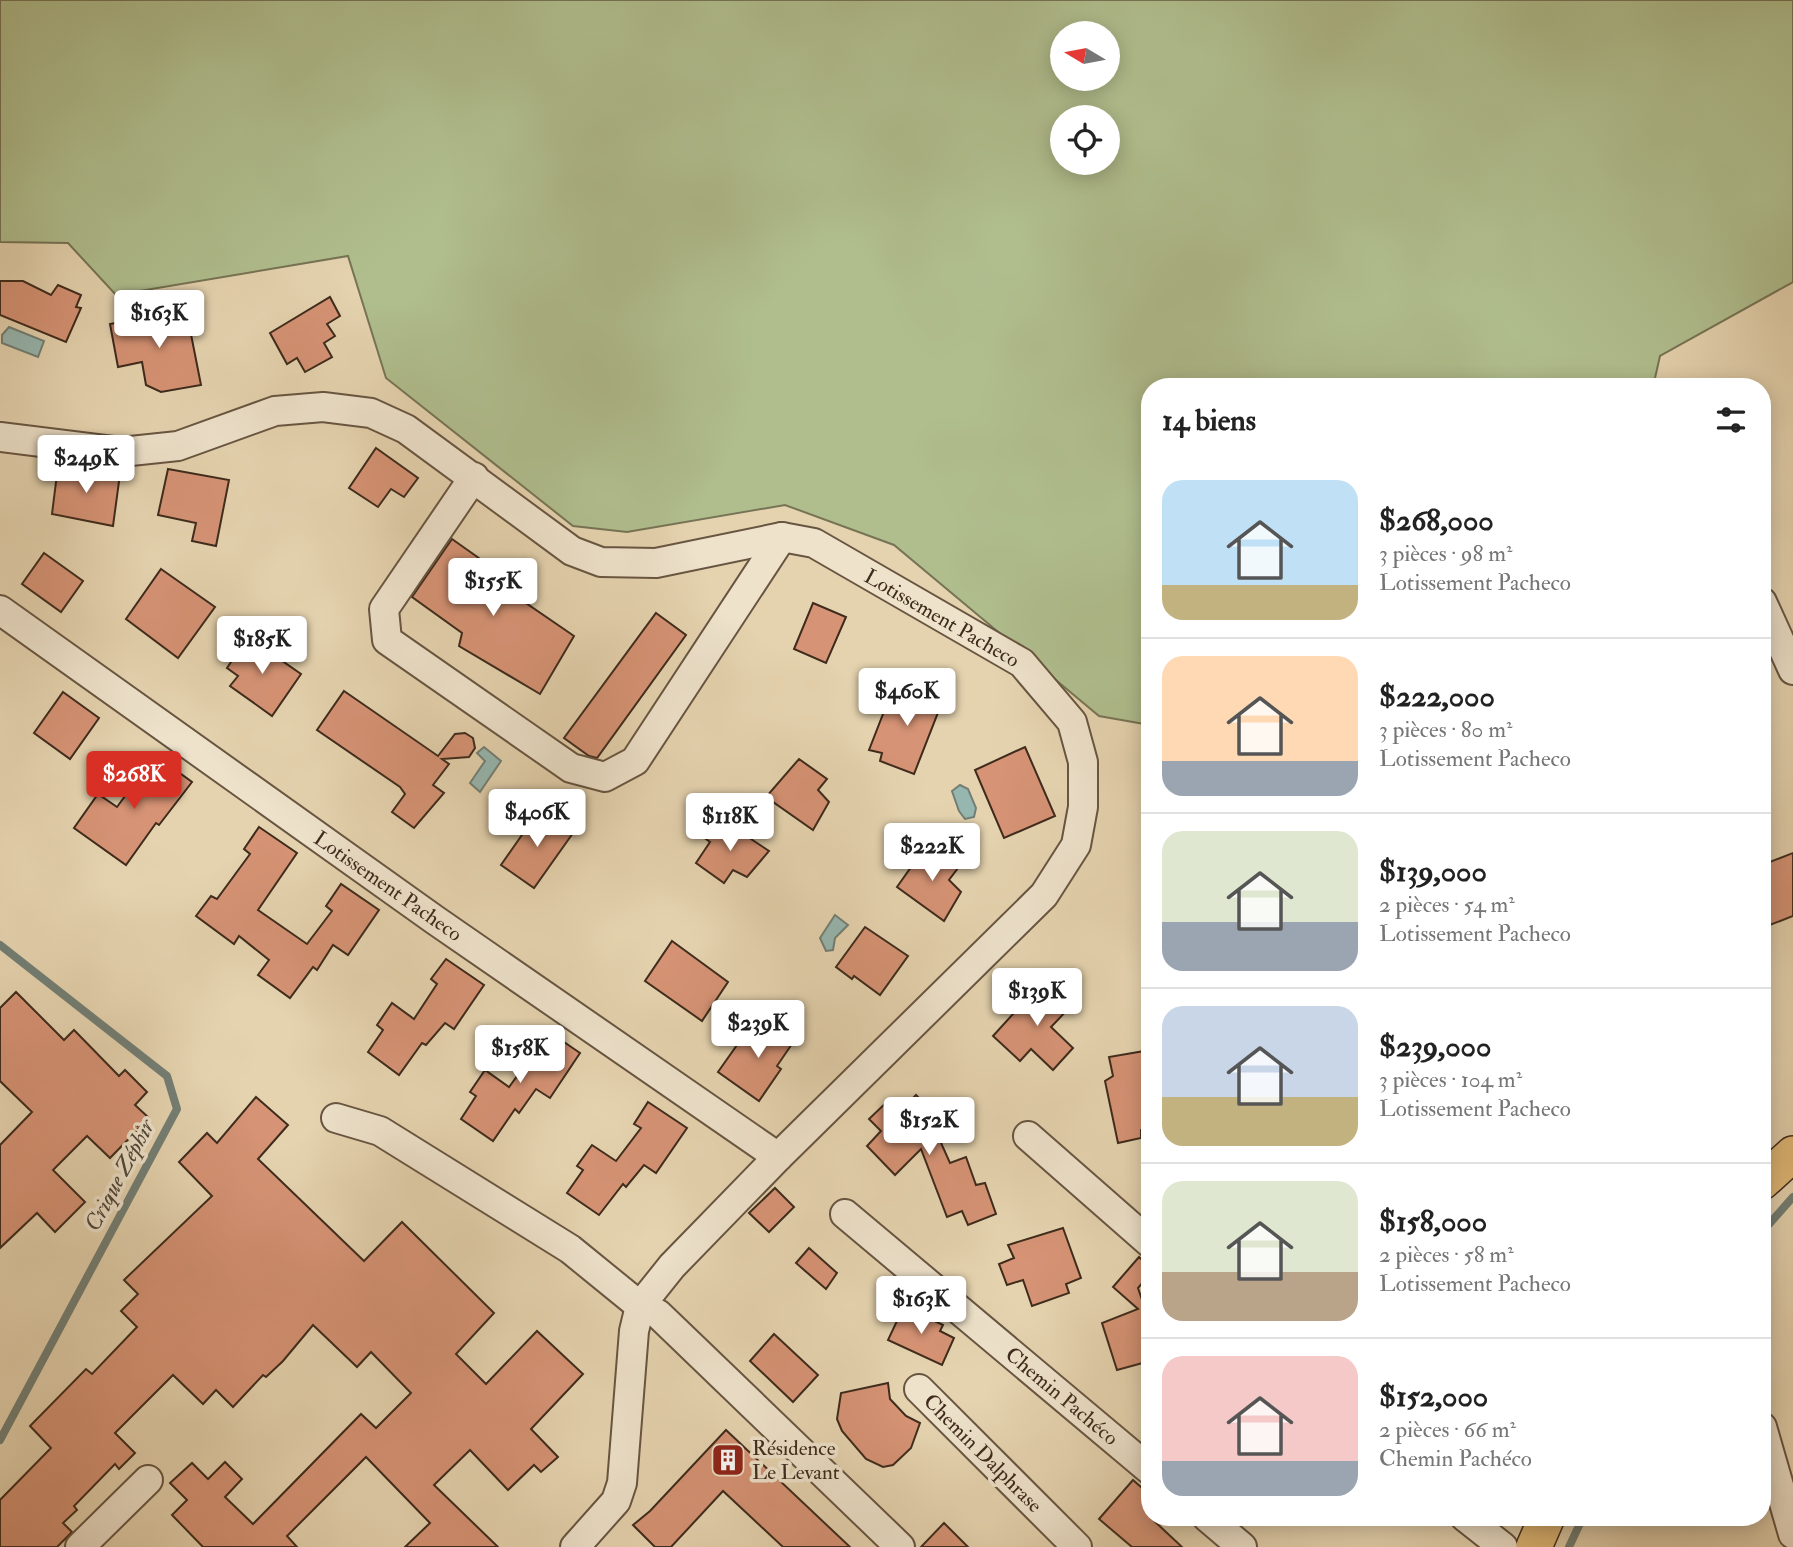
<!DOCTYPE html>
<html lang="fr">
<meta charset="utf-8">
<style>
body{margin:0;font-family:"IM FELL Double Pica",serif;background:#f2f2f2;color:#222;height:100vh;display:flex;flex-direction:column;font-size:26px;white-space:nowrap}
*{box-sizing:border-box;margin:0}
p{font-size:23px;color:#767676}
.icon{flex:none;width:38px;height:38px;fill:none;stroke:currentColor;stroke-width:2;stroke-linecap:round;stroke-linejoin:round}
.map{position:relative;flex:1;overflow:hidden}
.panel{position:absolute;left:1141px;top:378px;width:630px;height:1148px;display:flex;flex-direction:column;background:#fff;border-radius:28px;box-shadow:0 4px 18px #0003}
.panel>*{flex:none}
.needle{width:46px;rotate:280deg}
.fabs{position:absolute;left:1050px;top:21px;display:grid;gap:14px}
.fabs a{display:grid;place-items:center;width:70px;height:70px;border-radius:50%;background:#fff;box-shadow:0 4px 18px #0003;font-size:35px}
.price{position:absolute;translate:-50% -60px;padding:0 16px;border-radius:7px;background:#fff;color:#222;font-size:23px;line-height:46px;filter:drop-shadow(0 2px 4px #0008)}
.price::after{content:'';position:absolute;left:50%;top:42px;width:21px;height:16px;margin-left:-10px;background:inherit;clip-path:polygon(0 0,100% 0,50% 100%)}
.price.current{background:#d93025;color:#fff}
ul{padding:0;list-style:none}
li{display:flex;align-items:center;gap:21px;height:175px;padding:0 21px}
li+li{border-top:2px solid #e0e0e0}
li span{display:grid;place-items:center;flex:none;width:196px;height:140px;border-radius:21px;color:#555}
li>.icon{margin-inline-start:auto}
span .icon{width:84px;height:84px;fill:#fffc;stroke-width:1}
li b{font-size:30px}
h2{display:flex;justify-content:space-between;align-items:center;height:84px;padding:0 21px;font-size:30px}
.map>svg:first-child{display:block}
.green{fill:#b0be8e;stroke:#777455;stroke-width:2;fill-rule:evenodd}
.water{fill:#96b7b0;stroke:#737f75;stroke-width:2}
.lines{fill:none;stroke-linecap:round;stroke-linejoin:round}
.stream{stroke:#737f75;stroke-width:8}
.building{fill:#d69375;stroke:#3e2b1c;stroke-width:2}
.minor-casing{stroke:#685541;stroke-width:32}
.major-casing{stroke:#3e2b1c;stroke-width:38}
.minor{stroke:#eee2cb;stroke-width:28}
.major{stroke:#e2ba78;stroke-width:35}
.labels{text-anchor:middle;stroke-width:7;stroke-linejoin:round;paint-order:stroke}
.street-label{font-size:21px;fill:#3e2b1c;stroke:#eee2cb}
.poi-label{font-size:21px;fill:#3e2b1c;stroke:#eee2cb;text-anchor:start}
.water-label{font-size:23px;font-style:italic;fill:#50473a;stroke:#eee2cb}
</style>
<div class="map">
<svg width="1793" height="1547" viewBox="0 0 1793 1547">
<rect width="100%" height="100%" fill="#e5d3af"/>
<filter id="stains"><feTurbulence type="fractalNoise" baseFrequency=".00286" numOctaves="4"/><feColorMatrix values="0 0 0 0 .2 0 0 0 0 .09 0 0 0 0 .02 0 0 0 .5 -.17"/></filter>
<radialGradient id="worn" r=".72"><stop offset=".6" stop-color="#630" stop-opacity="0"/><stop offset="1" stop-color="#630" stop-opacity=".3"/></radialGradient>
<!-- green -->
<path class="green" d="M 0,0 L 1793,0 L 1793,282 L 1660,356 L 1653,387 L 1150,387 L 1150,725 L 1099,716 L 894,545 L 785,505 L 627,532 L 573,526 L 386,378 L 348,256 L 116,295 L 68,243 L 0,242 ZM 1062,33 L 1108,33 L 1108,79 L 1062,79 ZM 1062,117 L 1108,117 L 1108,163 L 1062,163 Z"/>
<!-- water -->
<g class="water">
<polygon points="9,327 44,341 38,357 2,343 2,335"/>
<polygon points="484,747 501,761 480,792 470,783 485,761 477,753"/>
<polygon points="960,785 968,789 976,808 974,817 965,819 959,811 952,791"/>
<polygon points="835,915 848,925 835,938 833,950 826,951 820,938"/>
</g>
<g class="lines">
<!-- stream -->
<g class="stream">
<polyline points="0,945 167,1076 177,1109 0,1440"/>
<polyline points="1762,1232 1793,1197"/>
<polyline points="1569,1547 1583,1517"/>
</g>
</g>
<!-- building -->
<g class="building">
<polygon points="0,281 23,281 51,295 58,285 81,295 76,307 81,308 66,342 0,315"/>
<polygon points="330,297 340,316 327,324 335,336 324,343 332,357 305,372 297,358 287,364 270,333"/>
<polygon points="186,309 201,385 161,392 146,385 142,362 118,367 110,324"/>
<polygon points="376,448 418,478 404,497 391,489 378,507 349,488"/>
<polygon points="58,466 120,474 113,526 52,514"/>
<polygon points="168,469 229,480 216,546 192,541 196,523 158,515"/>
<polygon points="452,539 507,578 501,586 574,636 540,694 459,646 462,633 412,597"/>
<polygon points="44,553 83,581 61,612 22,584"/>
<polygon points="161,569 215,607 178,658 126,619"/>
<polygon points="813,603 846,617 826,663 794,649"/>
<polygon points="656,613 686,635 597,758 589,756 564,738"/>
<polygon points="248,637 301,674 272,716 230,686 238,676 227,668"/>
<polygon points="925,684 946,692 914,774 880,761 882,753 869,750 892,691 919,700"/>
<polygon points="344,691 438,756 455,734 465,733 473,738 475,748 469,757 442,759 449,764 433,785 444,793 414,828 392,812 405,794 400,787 317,730"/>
<polygon points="63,692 99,718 70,759 34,733"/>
<polygon points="1025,747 1055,816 1004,838 975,770"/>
<polygon points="155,755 192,782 159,825 156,823 126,865 74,828 98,794 117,807"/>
<polygon points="799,759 827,779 818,790 829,802 813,830 766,797"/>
<polygon points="540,809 573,833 534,888 501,865"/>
<polygon points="721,819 769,851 747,877 733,870 724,883 696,863 710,842 706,839"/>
<polygon points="259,827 297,853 258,910 307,944 332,911 326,906 341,884 379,910 348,955 333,945 317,970 313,967 290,998 258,975 269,960 239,936 234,944 196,916 211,896 217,899 250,854 244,849"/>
<polygon points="926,846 958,868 949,880 961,892 944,921 897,887"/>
<polygon points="1793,853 1793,916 1762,928 1762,865"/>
<polygon points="865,927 908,956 880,995 854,976 852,979 836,967"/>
<polygon points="672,941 728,982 702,1021 645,981"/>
<polygon points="446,959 484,985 454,1029 445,1023 426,1045 422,1043 399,1075 368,1052 383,1030 377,1025 392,1003 414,1019 437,984 431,979"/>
<polygon points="1043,981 1071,1006 1051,1027 1073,1048 1053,1070 1031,1049 1020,1061 993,1036"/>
<polygon points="16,992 64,1040 74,1030 119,1076 125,1070 147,1092 135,1105 149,1118 110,1158 87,1136 53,1170 85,1202 55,1232 37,1213 0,1248 0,1145 32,1112 0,1081 0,1008"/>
<polygon points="769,1019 796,1038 777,1066 781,1069 759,1101 718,1072 742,1038 751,1045"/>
<polygon points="542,1027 580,1053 550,1098 536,1089 519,1113 515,1109 493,1141 461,1119 476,1096 470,1092 485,1070 509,1087 534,1053 527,1049"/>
<polygon points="1150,1050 1150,1128 1141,1130 1141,1138 1118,1143 1105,1081 1113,1076 1109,1057"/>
<polygon points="916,1095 946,1126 937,1134 950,1163 966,1157 976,1185 985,1183 996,1214 968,1225 962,1211 947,1217 921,1149 895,1175 867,1146 881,1131 869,1119 891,1098 903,1108"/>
<polygon points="256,1097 288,1125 258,1159 364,1261 402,1222 494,1313 456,1354 486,1384 537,1331 583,1374 531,1429 558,1457 541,1472 534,1465 508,1490 470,1450 434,1485 498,1547 405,1547 430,1523 366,1457 287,1536 297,1547 203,1547 172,1515 187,1500 170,1483 192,1463 208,1479 225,1462 242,1479 225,1497 253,1524 361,1414 376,1428 411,1393 371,1352 357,1367 313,1325 283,1361 266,1377 263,1375 233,1407 216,1390 203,1404 173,1375 115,1433 135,1453 119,1469 115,1464 74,1506 77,1510 63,1523 72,1532 57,1547 0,1547 0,1500 51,1448 30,1426 86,1369 92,1374 137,1327 121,1311 138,1294 124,1280 212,1196 179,1162 207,1133 217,1143"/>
<polygon points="648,1102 687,1128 656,1173 644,1165 626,1187 623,1184 599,1215 567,1193 583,1170 577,1166 592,1145 616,1161 641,1128 634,1124"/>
<polygon points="775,1188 794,1207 769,1232 749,1213"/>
<polygon points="1063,1228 1081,1278 1066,1284 1069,1293 1032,1306 1023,1280 1007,1285 999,1264 1014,1258 1008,1245"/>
<polygon points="809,1248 837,1273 826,1289 796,1263"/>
<polygon points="1139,1257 1150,1267 1150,1274 1138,1288 1150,1323 1150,1361 1117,1370 1102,1323 1138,1309 1113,1287"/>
<polygon points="904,1306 943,1325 940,1331 954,1338 942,1365 888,1340"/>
<polygon points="774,1334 818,1375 793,1402 750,1361"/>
<polygon points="888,1383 890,1399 906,1416 920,1423 911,1448 893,1465 883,1467 866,1459 842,1431 837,1419 841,1393"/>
<polygon points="726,1430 850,1547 783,1547 723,1491 671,1547 655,1547 633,1525 650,1511"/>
<polygon points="1133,1480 1150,1495 1150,1517 1182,1547 1132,1547 1099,1519"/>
<polygon points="944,1523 968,1547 921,1547"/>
</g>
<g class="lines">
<defs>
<g id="minor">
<polyline points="0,437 121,452 178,446 275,411 323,407 371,413 406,429 572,551 601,562 656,563 782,537 814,543 1022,663 1072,722 1083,762 1083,807 1076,845 1044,895 778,1157 672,1266 640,1306 634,1331 622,1483 616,1501 575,1547"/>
<polyline points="474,477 384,609 387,640 571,768 605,777 635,761 782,537"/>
<polyline points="1762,602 1793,670"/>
<polyline points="0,610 435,920 778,1157"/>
<polyline points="336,1118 380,1131 570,1249 640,1306 658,1314 900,1547"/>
<polyline points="1028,1136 1150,1243"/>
<polyline points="845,1214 1150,1470"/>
<polyline points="919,1389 1077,1547"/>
<polyline points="1762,1427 1793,1534"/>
<polyline points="1207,1517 1242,1547"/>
<polyline points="1465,1517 1503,1547"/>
<polyline points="80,1547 148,1480"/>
</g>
<g id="major">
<polyline points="1762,1182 1793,1154"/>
<polyline points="1534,1547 1547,1517"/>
</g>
</defs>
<!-- minor casing -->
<use href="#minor" class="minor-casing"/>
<!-- major casing -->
<use href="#major" class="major-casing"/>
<!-- minor -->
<use href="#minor" class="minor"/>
<!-- major -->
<use href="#major" class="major"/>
</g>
<!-- icons -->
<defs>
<symbol id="building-square" viewBox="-11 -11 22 22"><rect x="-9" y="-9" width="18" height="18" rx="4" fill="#8f2418" stroke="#eee2cb"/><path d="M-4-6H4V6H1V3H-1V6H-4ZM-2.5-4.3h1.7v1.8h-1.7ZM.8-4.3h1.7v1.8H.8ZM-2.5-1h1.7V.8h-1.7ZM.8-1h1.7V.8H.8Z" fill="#fff"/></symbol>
</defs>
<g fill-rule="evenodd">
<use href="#building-square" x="709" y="1441" width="38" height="38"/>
</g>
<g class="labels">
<!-- street labels -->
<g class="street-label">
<text transform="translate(942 618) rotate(30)" y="7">Lotissement Pacheco</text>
<text transform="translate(388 886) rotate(35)" y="7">Lotissement Pacheco</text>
<text transform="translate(1062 1396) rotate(40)" y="7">Chemin Pachéco</text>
<text transform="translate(983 1453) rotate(45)" y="7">Chemin Dalphrase</text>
</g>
<!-- poi labels -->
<g class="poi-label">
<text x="752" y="1455">Résidence<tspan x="752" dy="24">Le Levant</tspan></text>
</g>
<!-- water labels -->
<g class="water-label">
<text transform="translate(119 1175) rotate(-62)" y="8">Crique Zéphir</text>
</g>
</g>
<rect width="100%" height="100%" filter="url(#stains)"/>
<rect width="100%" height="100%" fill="url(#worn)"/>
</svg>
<div class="fabs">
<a><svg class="needle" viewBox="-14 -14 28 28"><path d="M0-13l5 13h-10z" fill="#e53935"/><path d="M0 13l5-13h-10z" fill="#767676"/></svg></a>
<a><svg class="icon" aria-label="locate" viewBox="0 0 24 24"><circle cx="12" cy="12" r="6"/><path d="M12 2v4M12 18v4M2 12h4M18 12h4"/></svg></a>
</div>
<b class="price" style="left:159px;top:350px">$163K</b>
<b class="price" style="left:86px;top:495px">$249K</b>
<b class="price" style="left:493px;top:618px">$155K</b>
<b class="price" style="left:262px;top:676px">$185K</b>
<b class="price" style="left:907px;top:728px">$460K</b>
<b class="price current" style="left:134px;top:811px">$268K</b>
<b class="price" style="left:537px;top:849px">$406K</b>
<b class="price" style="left:730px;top:853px">$118K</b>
<b class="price" style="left:932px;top:883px">$222K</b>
<b class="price" style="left:1037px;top:1028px">$139K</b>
<b class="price" style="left:758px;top:1060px">$239K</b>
<b class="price" style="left:520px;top:1085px">$158K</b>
<b class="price" style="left:929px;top:1157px">$152K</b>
<b class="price" style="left:921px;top:1336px">$163K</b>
<section class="panel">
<h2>14 biens<svg class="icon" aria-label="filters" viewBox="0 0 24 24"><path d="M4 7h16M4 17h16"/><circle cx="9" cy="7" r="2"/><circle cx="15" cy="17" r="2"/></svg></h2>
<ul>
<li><span style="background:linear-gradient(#bfe0f5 75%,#c2b280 0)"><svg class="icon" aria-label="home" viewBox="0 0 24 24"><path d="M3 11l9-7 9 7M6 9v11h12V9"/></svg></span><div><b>$268,000</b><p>3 pièces · 98 m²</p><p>Lotissement Pacheco</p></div></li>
<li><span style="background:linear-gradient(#ffd9b3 75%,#9aa5b1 0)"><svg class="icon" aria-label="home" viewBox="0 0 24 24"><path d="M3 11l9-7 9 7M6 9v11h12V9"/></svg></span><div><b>$222,000</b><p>3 pièces · 80 m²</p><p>Lotissement Pacheco</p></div></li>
<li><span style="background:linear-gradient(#dfe7d0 65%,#9aa5b1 0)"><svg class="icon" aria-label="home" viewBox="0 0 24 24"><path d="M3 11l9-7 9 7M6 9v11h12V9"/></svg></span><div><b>$139,000</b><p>2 pièces · 54 m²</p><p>Lotissement Pacheco</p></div></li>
<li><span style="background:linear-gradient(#c9d6e8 65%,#c2b280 0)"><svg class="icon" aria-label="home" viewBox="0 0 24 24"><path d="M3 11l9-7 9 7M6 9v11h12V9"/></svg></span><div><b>$239,000</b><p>3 pièces · 104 m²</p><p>Lotissement Pacheco</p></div></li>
<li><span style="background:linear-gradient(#dfe7d0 65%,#b9a48a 0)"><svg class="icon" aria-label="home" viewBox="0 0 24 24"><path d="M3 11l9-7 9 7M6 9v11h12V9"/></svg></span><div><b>$158,000</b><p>2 pièces · 58 m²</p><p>Lotissement Pacheco</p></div></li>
<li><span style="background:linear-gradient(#f6c9c9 75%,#9aa5b1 0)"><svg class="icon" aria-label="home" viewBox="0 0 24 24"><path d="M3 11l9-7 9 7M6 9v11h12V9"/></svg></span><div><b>$152,000</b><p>2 pièces · 66 m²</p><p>Chemin Pachéco</p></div></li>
</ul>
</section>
</div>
